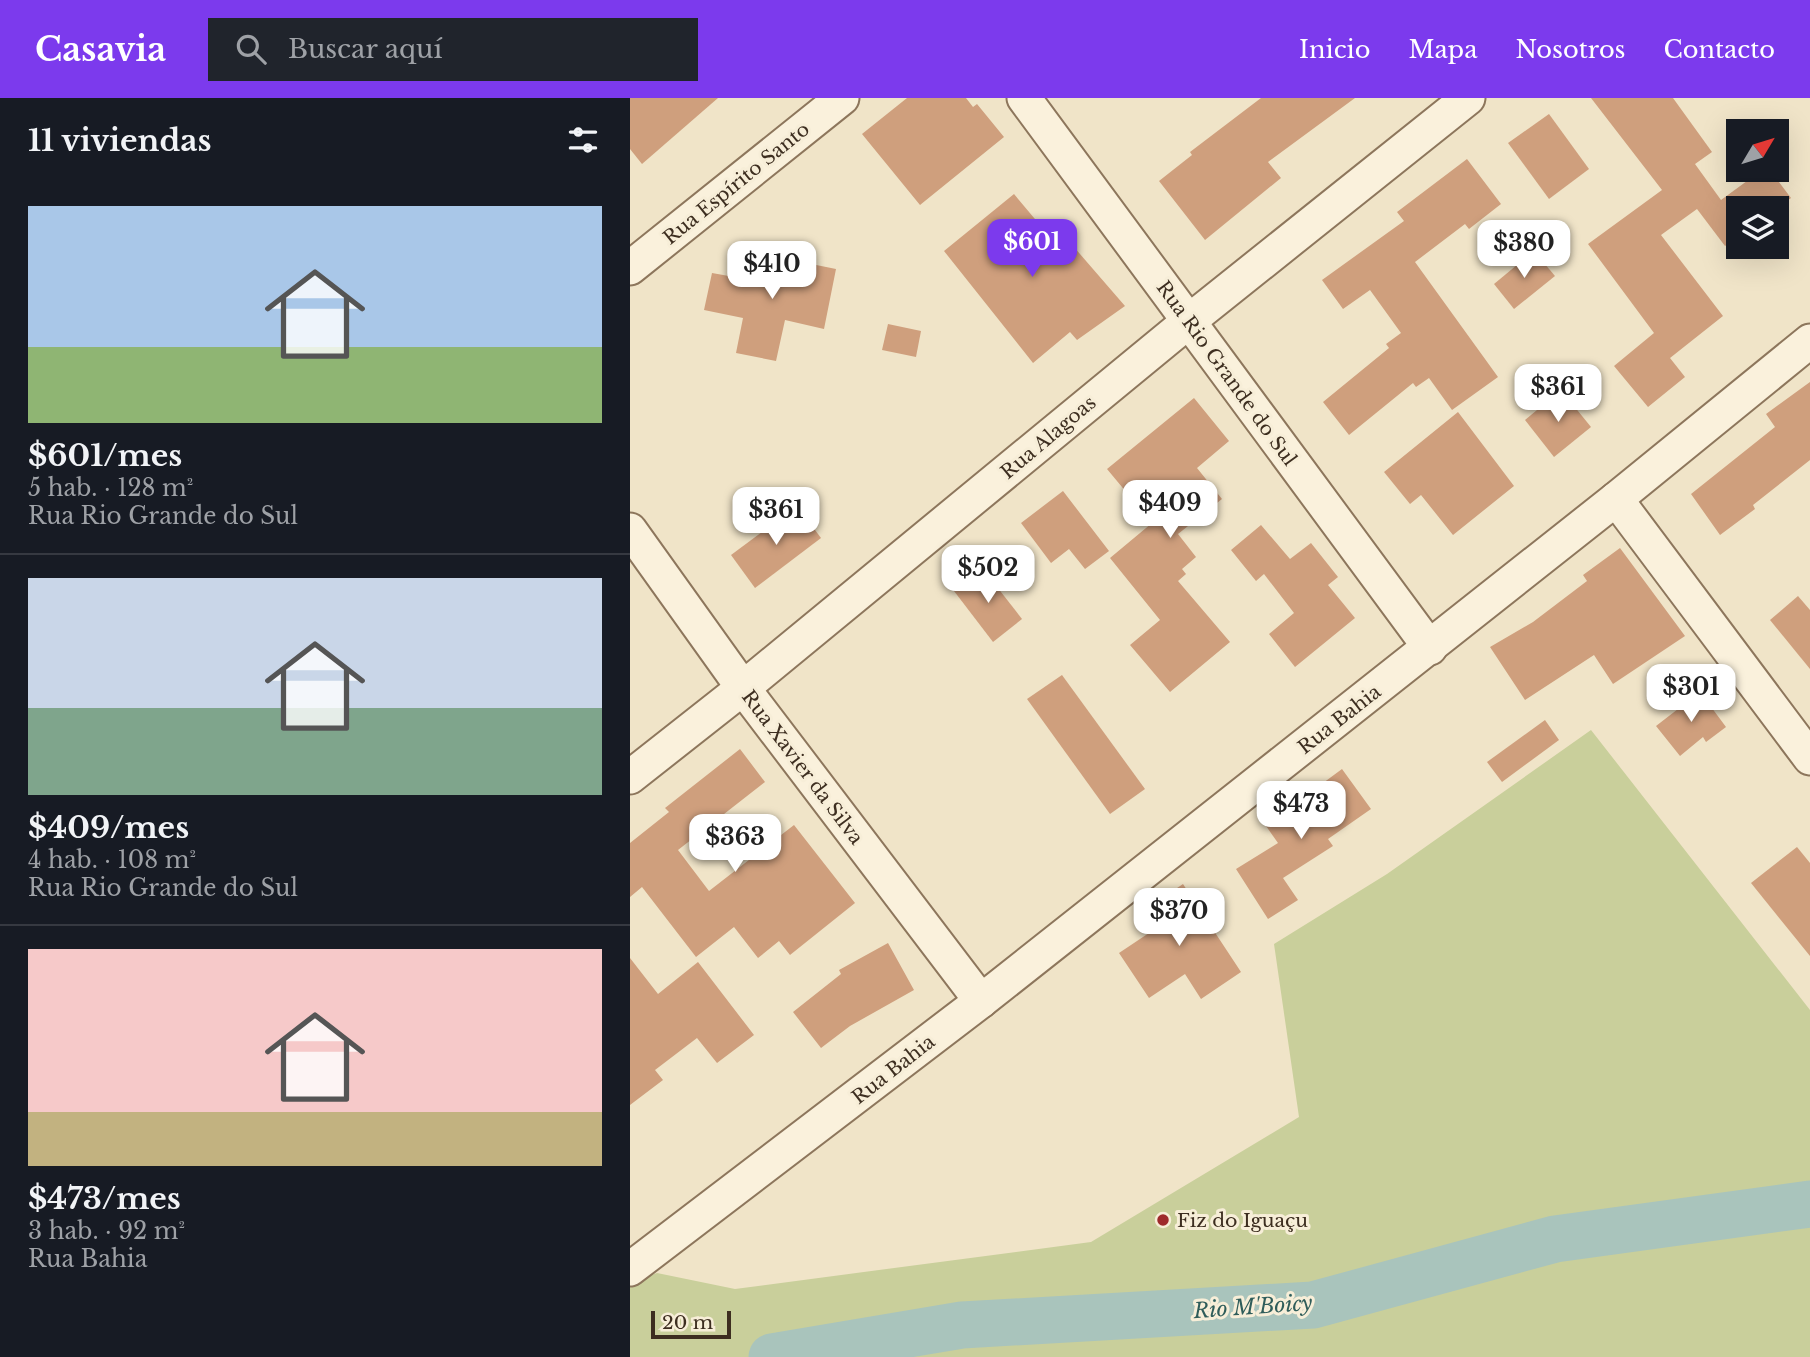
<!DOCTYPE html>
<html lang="es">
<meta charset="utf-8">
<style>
body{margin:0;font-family:"Libre Baskerville",serif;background:#20242c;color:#f1f3f6;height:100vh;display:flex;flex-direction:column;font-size:26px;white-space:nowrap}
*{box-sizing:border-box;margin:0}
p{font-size:23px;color:#9ea1a6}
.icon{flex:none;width:38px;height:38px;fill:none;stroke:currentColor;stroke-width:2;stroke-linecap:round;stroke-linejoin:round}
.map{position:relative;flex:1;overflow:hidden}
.panel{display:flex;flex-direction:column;background:#171b24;width:630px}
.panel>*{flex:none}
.needle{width:46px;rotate:52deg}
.buttons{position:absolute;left:1096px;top:21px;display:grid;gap:14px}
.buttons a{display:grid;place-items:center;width:63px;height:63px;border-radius:0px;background:#171b24;box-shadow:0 7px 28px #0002;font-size:35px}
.scale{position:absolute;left:21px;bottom:18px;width:80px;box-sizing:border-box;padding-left:7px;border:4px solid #3d2e20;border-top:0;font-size:19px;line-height:24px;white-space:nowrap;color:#3d2e20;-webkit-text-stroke:5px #f7eed8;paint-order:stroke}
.price{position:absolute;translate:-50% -60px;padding:0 16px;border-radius:14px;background:#fff;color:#222;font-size:23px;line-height:46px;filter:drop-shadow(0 2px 4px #0008)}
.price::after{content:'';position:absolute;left:50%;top:42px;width:21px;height:16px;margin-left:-10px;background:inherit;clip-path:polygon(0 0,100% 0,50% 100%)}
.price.selected{background:#7c3aed;color:#fff}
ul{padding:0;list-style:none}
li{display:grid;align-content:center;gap:14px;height:371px;padding:0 28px}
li+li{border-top:2px solid #363941}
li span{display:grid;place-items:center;height:217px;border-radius:0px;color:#555}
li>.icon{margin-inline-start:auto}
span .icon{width:126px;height:126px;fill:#fffc;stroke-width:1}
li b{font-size:30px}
h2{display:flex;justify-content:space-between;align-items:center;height:84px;padding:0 28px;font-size:30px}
header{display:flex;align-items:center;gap:42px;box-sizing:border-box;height:98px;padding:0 35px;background:#7c3aed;color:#fff}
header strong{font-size:33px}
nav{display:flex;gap:38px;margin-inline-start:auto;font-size:24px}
.search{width:490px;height:63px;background:#20242c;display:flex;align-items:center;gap:18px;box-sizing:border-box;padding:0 24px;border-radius:0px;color:#9ea1a6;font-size:26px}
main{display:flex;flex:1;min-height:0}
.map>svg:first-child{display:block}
.green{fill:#c9cf9b}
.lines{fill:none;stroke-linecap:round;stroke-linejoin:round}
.river{stroke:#a9c4bc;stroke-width:47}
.building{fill:#cf9f7d}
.minor-casing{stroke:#8d765c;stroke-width:37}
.minor{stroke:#faf1dc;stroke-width:33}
.poi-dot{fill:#9e2a2b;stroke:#f7eed8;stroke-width:2.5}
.labels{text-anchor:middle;stroke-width:6;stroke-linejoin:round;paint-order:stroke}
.street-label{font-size:19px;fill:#3d2e20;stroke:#f7eed8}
.poi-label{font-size:19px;fill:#3d2e20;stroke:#f7eed8;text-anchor:start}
.water-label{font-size:21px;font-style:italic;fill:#2f5d5a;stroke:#f7eed8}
</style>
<header>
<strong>Casavia</strong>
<div class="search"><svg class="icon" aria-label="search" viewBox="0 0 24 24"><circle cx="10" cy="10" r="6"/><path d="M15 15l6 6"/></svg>Buscar aquí</div>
<nav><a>Inicio</a><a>Mapa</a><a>Nosotros</a><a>Contacto</a></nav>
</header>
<main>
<section class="panel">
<h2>11 viviendas<svg class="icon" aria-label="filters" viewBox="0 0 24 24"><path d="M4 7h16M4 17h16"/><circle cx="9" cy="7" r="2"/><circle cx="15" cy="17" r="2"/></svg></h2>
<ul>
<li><span style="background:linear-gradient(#a9c7e8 65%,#8fb573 0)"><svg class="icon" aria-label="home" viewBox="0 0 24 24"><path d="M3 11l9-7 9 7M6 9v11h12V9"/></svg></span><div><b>$601/mes</b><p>5 hab. · 128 m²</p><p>Rua Rio Grande do Sul</p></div></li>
<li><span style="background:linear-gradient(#c9d6e8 60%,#7fa58c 0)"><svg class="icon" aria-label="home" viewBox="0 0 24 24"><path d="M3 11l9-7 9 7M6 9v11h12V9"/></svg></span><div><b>$409/mes</b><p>4 hab. · 108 m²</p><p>Rua Rio Grande do Sul</p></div></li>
<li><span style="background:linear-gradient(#f6c9c9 75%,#c2b280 0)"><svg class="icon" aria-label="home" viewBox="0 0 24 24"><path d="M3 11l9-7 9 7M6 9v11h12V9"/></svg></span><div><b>$473/mes</b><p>3 hab. · 92 m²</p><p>Rua Bahia</p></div></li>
</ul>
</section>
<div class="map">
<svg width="1180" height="1259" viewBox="0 0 1180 1259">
<rect width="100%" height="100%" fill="#f0e4c8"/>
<!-- green -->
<polygon class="green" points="961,632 1180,912 1180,1259 0,1259 0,1185 27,1175 105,1191 461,1144 669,1019 644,846 757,776"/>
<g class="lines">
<!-- river -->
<polyline class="river" points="142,1259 332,1227 683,1207 925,1141 1180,1106"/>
</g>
<!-- building -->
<g class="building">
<polygon points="0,0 88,0 12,66 0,51"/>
<polygon points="277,0 336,0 343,9 347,6 374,39 290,107 232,36"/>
<polygon points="631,0 725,0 638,64 651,80 575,142 529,83 562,57 560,54"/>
<polygon points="961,0 1043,0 1082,54 1065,66 1091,102 1132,72 1140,72 1161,100 1146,111 1108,110 1108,139 1095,148 1067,111 1031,137 1093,218 1040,260 1055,279 1018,309 984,268 1024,235 958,146 1032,92"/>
<polygon points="919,16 959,71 919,101 878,45"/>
<polygon points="837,61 871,106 839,131 835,126 785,164 868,279 822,312 799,280 786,289 783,285 719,337 693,304 759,250 756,246 771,235 740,192 713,211 692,182 774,123 767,114"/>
<polygon points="384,96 415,133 424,126 495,208 447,242 440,234 403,265 314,153"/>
<polygon points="904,153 925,178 884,211 864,186"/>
<polygon points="127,155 206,171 194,231 155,222 146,263 106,255 113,220 74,212 82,175 121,182"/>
<polygon points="258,226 291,233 286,259 252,252"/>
<polygon points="1180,284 1180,362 1123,407 1125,411 1090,437 1061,396 1145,329 1136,316"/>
<polygon points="931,292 961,329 924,359 895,322"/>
<polygon points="564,300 599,343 567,370 592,401 548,436 566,459 552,471 556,476 548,483 600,544 540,594 500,547 530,522 480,460 522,425 477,371"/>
<polygon points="828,314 884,388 823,437 791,397 780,406 754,374"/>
<polygon points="433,393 479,453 455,471 439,451 421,465 391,425"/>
<polygon points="167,408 191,440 125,490 101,457"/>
<polygon points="631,427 660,461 681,445 708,479 698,487 725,520 665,569 639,536 664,515 634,476 626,483 601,452"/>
<polygon points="990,450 1055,538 983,586 964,557 895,602 860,549 903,524 957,483 953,477"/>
<polygon points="353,471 392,521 363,544 324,493"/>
<polygon points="1168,498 1180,512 1180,571 1140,522"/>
<polygon points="432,577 515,691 480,716 397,601"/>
<polygon points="1070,594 1096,629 1076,644 1073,639 1050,658 1026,628"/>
<polygon points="915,622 929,642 872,684 857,664"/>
<polygon points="110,651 135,684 48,752 79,793 164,727 225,805 160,857 149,843 128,860 104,829 66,859 12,789 0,799 0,745 39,714 35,710"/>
<polygon points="712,671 741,711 698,741 703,748 653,780 668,802 638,821 606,771 648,745 636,728 687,694 689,688"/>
<polygon points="1167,749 1180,765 1180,858 1121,785"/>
<polygon points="553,786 611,874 571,901 555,876 519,900 489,855 525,831 513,813"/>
<polygon points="258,845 284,892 220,928 191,950 163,914 211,876 209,872"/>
<polygon points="0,860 28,896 68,864 124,937 87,965 67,940 25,972 33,982 0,1007"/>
</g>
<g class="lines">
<defs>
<g id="minor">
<polyline points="394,0 800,550"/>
<polyline points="0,170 212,0"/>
<polyline points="986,401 1180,660"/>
<polyline points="0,432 113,590 351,903"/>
<polyline points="0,679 113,590 559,223 838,0"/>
<polyline points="0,1171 351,903 986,401 1180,243"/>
</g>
</defs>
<!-- minor casing -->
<use href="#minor" class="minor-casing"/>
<!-- minor -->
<use href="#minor" class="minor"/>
</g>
<!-- markers -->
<circle class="poi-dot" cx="533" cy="1122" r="7"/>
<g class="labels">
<!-- street labels -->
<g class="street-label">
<text transform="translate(106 85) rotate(-39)" y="7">Rua Espírito Santo</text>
<text transform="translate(597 275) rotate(54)" y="7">Rua Rio Grande do Sul</text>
<text transform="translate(418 339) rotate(-40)" y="7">Rua Alagoas</text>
<text transform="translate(709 621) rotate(-38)" y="7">Rua Bahia</text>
<text transform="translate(173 669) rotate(53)" y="7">Rua Xavier da Silva</text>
<text transform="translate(263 971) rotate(-38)" y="7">Rua Bahia</text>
</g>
<!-- poi labels -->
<g class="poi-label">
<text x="547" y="1129">Fiz do Iguaçu</text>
</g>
<!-- water labels -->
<g class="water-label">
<text transform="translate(623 1209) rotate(-4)" y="7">Rio M'Boicy</text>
</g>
</g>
</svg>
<div class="buttons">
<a><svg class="needle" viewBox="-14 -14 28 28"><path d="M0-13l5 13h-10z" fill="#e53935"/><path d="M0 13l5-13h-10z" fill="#9ea1a6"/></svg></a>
<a><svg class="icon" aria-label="layers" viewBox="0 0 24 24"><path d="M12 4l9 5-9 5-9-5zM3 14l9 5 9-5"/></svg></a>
</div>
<div class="scale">20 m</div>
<b class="price selected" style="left:402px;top:181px">$601</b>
<b class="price" style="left:894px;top:182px">$380</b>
<b class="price" style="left:142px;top:203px">$410</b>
<b class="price" style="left:928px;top:326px">$361</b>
<b class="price" style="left:540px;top:442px">$409</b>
<b class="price" style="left:146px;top:449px">$361</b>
<b class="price" style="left:358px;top:507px">$502</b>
<b class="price" style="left:1061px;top:626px">$301</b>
<b class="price" style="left:671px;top:743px">$473</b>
<b class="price" style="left:105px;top:776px">$363</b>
<b class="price" style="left:549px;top:850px">$370</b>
</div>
</main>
